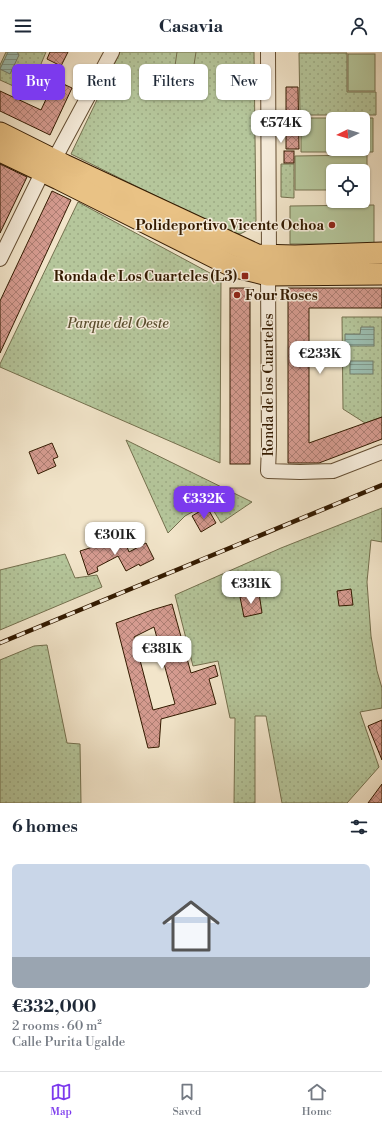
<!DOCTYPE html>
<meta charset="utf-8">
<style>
body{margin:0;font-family:"Libre Bodoni",serif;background:#f6f6f7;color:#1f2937;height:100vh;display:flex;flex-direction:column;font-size:15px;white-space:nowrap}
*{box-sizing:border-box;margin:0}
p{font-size:13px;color:#747a83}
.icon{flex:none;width:22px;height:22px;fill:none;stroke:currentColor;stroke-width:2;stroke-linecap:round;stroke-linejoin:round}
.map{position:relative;height:751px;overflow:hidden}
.details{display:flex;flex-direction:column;background:#fff;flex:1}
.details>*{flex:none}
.top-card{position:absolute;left:12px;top:12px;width:358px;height:36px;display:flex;gap:8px}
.needle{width:26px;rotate:265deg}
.tools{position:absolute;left:326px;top:60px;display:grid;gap:8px}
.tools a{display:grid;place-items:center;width:44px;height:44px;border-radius:6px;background:#fff;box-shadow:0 1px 3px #0004;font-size:20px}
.price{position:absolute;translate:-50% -34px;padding:0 9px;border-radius:8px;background:#fff;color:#222;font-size:13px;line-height:26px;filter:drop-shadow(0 1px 2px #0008)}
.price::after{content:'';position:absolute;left:50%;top:24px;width:12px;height:9px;margin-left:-6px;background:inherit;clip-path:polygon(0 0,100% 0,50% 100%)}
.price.selected{background:#7c3aed;color:#fff}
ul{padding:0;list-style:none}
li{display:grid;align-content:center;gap:8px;height:212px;padding:0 12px}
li+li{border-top:1px solid #e0e1e3}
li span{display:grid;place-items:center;height:124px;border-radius:6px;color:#555}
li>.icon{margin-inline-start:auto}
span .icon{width:72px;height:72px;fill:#fffc;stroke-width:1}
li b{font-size:17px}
h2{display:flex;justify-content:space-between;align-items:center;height:48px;padding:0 12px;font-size:17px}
.chip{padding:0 14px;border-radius:6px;background:#fff;box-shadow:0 1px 3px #0004;font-size:14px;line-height:36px}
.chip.selected{background:#7c3aed;color:#fff}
header{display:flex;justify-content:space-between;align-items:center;height:52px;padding:0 12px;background:#fff;font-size:18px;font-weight:800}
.tab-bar{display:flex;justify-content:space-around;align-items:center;height:56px;border-top:1px solid #e0e1e3;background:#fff;font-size:11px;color:#747a83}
.tab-bar a{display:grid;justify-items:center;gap:2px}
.tab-bar .selected{color:#7c3aed}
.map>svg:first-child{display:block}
.park{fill:url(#park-dots);stroke:#74704e}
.pitch{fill:#b5c69b;stroke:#74704e;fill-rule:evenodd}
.water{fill:url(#water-rules);stroke:#727d6b}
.building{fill:url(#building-cross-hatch);stroke:#331a00;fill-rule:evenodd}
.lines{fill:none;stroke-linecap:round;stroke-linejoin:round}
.street-casing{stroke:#634d32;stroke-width:16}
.primary-casing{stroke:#331a00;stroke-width:23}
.street{stroke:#f7eedd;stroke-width:14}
.primary{stroke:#e9c285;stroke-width:21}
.rail-casing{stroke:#331a00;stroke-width:4.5}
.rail{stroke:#f7eedd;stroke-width:3;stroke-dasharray:9;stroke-linecap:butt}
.poi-dot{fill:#8f2418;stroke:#f7eedd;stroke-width:1.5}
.labels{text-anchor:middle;stroke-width:3;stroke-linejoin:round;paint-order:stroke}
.poi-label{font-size:14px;font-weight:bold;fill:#331a00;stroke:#f7eedd;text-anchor:end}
.park-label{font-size:14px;font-style:italic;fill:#5a4e2e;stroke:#f7eedd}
.street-label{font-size:14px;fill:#331a00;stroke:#f7eedd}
</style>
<header><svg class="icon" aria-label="menu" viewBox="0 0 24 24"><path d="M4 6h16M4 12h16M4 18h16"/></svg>Casavia<svg class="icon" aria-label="person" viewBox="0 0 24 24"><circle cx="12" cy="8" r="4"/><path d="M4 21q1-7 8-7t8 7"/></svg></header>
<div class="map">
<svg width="382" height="751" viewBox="0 0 382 751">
<defs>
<pattern id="park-dots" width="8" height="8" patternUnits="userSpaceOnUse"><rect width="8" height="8" fill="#b5c69b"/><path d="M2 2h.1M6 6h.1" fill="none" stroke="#9caa84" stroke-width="1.8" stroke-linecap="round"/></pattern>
<pattern id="water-rules" width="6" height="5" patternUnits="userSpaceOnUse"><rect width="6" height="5" fill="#9cbfb2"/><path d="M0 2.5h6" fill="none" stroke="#809a8e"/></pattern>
<pattern id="building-cross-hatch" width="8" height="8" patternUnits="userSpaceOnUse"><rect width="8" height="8" fill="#d59b90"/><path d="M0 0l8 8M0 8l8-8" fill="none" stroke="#ad7e73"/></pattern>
</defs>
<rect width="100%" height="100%" fill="#f2e5ca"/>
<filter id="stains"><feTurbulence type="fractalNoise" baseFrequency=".005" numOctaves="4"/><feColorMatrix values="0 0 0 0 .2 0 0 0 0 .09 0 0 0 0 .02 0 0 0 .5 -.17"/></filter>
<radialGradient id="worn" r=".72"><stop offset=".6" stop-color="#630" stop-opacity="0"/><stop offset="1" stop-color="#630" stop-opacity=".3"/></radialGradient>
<!-- park -->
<g class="park">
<polygon points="6,0 46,0 29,41 0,28 0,13"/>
<polygon points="120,0 254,0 256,169 250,177 240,182 229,180 71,102"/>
<polygon points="299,1 347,1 347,40 376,40 376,63 300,63"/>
<polygon points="281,112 294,112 294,146 281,145"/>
<polygon points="78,150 221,227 220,411 0,315 0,312"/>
<polygon points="342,265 382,265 382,365 365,371 343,357"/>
<polygon points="126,388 252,450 221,471 209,451 185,464 168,481"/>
<polygon points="382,456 382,490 371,488 367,530 371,584 377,619 382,636 382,656 360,660 379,715 347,751 282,751 266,664 255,664 255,751 234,751 235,666 230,666 218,609 193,614 175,543 281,496"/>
<polygon points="65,502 75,526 97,523 102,535 0,578 0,518"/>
<polygon points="47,593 67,691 80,692 81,751 0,751 0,608 34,594"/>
</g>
<!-- pitch -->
<g class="pitch">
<polygon points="177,0 196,0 193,19 190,20 177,17 175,14"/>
<rect x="348" y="2" width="27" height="37"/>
<path d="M 301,66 L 373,66 L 373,100 L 301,100 ZM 333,67 L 363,67 L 363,97 L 333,97 Z"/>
<polygon points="367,103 367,138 363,138 363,119 333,119 333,138 295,138 295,104"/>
<polygon points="374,153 374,192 290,192 290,154"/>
</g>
<!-- water -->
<g class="water">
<polygon points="8,0 17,0 19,3 10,22 0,17"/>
<polygon points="361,275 374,275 374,294 345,294 345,282 360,282"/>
<rect x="350" y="309" width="23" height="13"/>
</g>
<!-- building -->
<g class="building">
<polygon points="50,0 68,0 61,14 47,7"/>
<polygon points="55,28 72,36 50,83 0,59 0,39 41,58"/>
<polygon points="286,35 298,35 299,97 286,97"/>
<rect x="284" y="99" width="10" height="12"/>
<polygon points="0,112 27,125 0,181"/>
<polygon points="52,139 71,148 0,301 0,249"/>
<rect x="230" y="236" width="20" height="176"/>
<polygon points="288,236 382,236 382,256 309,256 309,391 382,365 382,387 319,411 288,411"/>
<polygon points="52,391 58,405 53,407 56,414 38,422 29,400"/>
<polygon points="207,455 216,471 201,480 192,464"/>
<polygon points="125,490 129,500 146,491 154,507 140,514 139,512 126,519 118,504 97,515 98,519 88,523 80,499 96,494"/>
<polygon points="351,537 353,553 339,554 337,539"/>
<polygon points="259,541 262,561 244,565 240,545"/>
<path d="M 172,552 L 191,621 L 215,613 L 218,624 L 209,627 L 216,652 L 161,667 L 159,695 L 148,696 L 116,571 L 152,558 ZM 154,575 L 175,652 L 153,658 L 134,585 Z"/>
<polygon points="382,668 382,708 368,674"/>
<polygon points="382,732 382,751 368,751"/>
</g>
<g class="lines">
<defs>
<g id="street">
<polyline points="268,0 269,203"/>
<polyline points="54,108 112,0"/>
<polyline points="0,207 43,119"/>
<polyline points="268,223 269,394 268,419 300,420 333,419 382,400"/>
</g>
<g id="primary">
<polyline points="0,81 64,113 257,203 295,204 382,201"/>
<polyline points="0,99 59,127 232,214 268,223 382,222"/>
</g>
</defs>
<!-- street casing -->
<use href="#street" class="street-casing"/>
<!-- primary casing -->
<use href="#primary" class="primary-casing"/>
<!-- street -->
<use href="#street" class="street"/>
<!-- primary -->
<use href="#primary" class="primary"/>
<defs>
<polyline id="rail" points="0,591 382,433"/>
</defs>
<!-- rail casing -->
<use href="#rail" class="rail-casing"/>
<!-- rail -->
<use href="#rail" class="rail"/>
</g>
<!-- markers -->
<g class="poi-dot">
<circle cx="332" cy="173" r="4"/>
<rect x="241" y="220" width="8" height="8" rx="2"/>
<circle cx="237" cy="243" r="4"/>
</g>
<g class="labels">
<!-- poi labels -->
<g class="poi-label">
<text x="324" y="178">Polideportivo Vicente Ochoa</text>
<text x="237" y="229">Ronda de Los Cuarteles (L3)</text>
<text x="245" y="248" text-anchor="start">Four Roses</text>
</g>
<!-- park labels -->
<g class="park-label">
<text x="118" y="276">Parque del Oeste</text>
</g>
<!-- street labels -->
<g class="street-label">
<text transform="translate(268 333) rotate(-90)" y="5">Ronda de los Cuarteles</text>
</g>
</g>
<rect width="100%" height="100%" filter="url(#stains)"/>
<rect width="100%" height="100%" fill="url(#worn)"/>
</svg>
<div class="tools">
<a><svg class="needle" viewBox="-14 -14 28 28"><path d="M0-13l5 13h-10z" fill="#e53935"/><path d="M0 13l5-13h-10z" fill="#747a83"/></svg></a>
<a><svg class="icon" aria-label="locate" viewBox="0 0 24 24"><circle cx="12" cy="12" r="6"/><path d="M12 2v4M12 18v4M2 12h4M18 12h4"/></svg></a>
</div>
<b class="price" style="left:281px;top:92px">€574K</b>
<b class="price" style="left:320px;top:323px">€233K</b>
<b class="price selected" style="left:204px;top:468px">€332K</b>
<b class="price" style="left:115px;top:504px">€301K</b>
<b class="price" style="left:251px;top:553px">€331K</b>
<b class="price" style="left:162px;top:618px">€381K</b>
<div class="top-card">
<a class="chip selected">Buy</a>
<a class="chip">Rent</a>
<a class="chip">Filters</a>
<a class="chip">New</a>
</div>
</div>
<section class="details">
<h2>6 homes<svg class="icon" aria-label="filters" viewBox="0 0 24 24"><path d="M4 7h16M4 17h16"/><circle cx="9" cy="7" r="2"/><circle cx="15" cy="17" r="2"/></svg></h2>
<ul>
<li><span style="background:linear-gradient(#c9d6e8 75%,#9aa5b1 0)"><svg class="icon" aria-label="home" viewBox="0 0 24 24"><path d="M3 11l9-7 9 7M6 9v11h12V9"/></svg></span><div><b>€332,000</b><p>2 rooms · 60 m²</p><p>Calle Purita Ugalde</p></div></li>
</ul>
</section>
<nav class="tab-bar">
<a class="selected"><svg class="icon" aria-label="map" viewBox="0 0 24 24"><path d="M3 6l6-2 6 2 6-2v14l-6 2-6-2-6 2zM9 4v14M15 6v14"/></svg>Map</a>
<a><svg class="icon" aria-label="saved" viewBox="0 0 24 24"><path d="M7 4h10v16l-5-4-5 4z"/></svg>Saved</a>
<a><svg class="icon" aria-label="home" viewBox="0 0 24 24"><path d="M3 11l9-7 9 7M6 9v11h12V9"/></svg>Home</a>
</nav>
